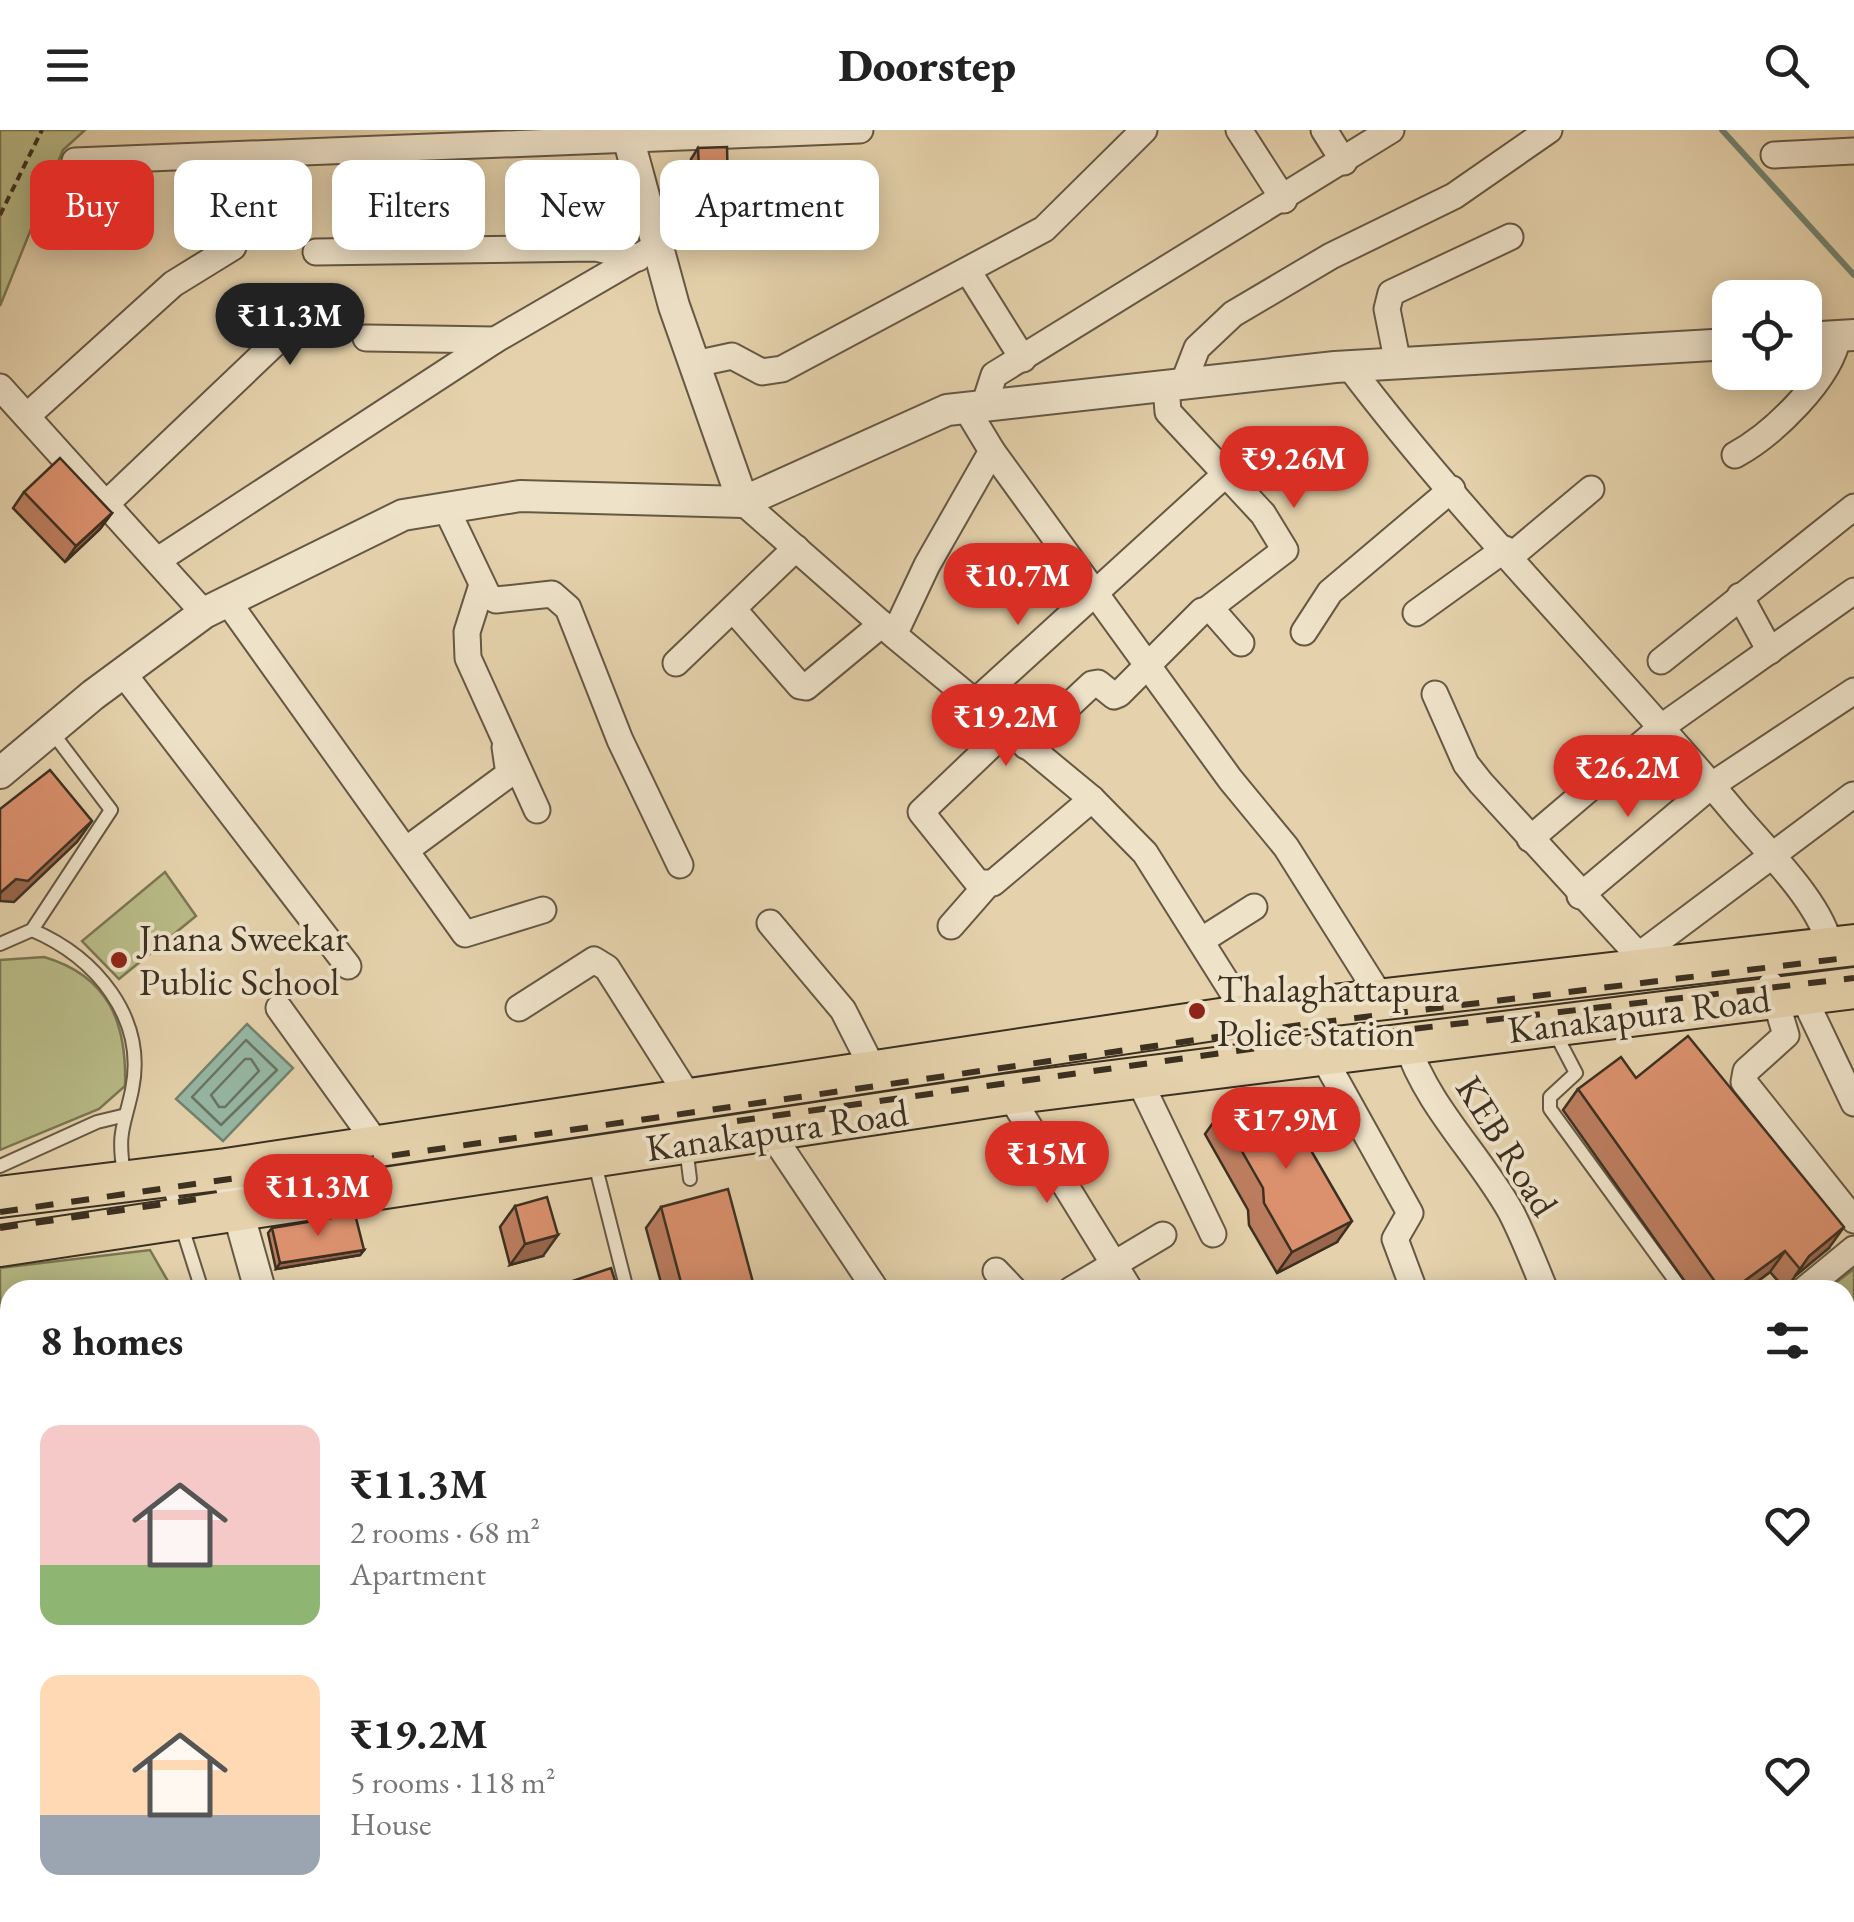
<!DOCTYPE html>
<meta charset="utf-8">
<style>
body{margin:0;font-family:"EB Garamond",serif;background:#f2f2f2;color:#222;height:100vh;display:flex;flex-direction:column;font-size:38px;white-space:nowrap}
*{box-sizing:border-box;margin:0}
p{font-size:32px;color:#767676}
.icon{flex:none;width:55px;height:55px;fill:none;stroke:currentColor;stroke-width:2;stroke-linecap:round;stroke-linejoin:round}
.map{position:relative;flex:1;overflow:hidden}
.details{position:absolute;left:0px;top:1150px;width:1855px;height:642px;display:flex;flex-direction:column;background:#fff;border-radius:30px 30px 0 0;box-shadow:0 5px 25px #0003}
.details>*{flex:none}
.top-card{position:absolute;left:30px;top:30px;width:1000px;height:90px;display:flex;gap:20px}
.buttons{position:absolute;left:1712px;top:150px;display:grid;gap:20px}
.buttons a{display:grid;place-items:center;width:110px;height:110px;border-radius:20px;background:#fff;box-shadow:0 5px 25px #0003;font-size:50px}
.price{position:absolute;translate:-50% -85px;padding:0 22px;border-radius:35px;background:#d93025;color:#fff;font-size:32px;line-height:65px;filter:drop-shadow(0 2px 5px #0008)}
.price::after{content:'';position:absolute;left:50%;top:60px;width:30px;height:22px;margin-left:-15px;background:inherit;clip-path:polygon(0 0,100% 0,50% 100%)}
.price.active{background:#222;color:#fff}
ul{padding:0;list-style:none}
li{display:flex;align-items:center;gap:30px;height:250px;padding:0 40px}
li span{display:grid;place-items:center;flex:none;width:280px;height:200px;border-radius:20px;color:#555}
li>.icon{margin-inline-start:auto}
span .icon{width:120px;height:120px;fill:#fffc;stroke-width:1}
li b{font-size:42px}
h2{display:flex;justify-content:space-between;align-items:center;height:120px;padding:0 40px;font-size:42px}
.pill{padding:0 35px;border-radius:20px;background:#fff;box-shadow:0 5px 25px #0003;font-size:35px;line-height:90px}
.pill.active{background:#d93025;color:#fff}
header{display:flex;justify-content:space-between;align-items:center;height:130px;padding:0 40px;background:#fff;font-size:45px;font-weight:800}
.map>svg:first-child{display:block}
.green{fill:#b8bb87;stroke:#7a7654;stroke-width:2.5}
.water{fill:#96b8a5;stroke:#728270;stroke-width:2.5}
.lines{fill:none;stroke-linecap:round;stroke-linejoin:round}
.shore{stroke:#697463;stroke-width:2.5}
.stream{stroke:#728270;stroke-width:6}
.service-casing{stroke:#665844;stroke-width:16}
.minor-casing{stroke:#665844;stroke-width:29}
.tertiary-casing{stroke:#665844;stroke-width:34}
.trunk-casing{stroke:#3c3021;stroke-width:44}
.path{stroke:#3c3021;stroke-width:4;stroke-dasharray:8 5;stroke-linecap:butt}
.service{stroke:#eee2c9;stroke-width:12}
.minor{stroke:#eee2c9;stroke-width:25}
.tertiary{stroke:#eee2c9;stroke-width:30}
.trunk{stroke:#e5d2ac;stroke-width:40}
.rail{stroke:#3c3021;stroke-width:6;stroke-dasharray:18 18;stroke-linecap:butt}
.wall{fill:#bc7d5f;stroke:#3c3021;stroke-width:2.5}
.shaded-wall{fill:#99664d;stroke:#3c3021;stroke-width:2.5}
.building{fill:#db916e;stroke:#3c3021;stroke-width:2.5}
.poi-dot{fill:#8f2418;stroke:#eee2c9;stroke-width:4}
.labels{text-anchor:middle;stroke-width:8;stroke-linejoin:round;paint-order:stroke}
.poi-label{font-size:38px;fill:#3c3021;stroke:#eee2c9;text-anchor:start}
.street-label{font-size:38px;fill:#3c3021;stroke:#eee2c9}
</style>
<header><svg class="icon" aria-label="menu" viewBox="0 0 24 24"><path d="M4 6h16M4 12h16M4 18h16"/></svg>Doorstep<svg class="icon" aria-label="search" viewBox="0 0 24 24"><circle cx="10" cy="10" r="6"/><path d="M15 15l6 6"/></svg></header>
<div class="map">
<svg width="1854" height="1792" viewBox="0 0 1854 1792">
<rect width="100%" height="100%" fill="#e5d2ac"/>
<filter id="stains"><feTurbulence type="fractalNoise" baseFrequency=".002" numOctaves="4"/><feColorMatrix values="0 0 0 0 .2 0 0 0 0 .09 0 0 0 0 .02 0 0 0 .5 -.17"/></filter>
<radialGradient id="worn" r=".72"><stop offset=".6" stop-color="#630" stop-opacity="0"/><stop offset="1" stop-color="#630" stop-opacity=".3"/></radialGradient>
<!-- green -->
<g class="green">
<polygon points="0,0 85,0 63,20 0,176"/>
<polygon points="165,742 196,786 119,849 82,811"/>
<path d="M 44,827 C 109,846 127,893 125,956 L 99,979 L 0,1020 L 0,830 Z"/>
<polygon points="150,1120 173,1160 10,1160 10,1222 0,1218 0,1138"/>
<polygon points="1854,1139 1854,1484 1845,1461 1845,1160 1826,1160"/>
<polygon points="1326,1783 1451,1783 1457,1792 1332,1792"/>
</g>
<!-- water -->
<polygon class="water" points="247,894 293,938 223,1011 176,969"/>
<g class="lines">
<!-- shore -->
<g class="shore">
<polygon points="246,910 277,940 221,995 192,967"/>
<polygon points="245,929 251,929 259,941 225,977 219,977 211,965"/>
</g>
<!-- stream -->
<polyline class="stream" points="1722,0 1854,145"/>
<defs>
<g id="service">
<path d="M 32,800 C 95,827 147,887 132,960 C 124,998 117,1001 124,1044"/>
<polyline points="0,814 32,800 111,680 52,602"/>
<polyline points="1554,901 1576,943 1550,967 1550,979 1682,1160"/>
<polyline points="686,1017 690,1049"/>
<polyline points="595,1034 627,1160"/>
<polyline points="0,1036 97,992 122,986"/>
<polyline points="168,1053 202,1160"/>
<polyline points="0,1244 10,1245"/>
<polyline points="1557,1782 1563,1792"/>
</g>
<g id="minor">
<polyline points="1239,0 1284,70"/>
<polyline points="1324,0 1344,32"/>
<polyline points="1774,25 1854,21"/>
<polyline points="75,31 860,0"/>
<polyline points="316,122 596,118 638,128"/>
<polyline points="968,141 1023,229"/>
<polyline points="366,208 495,210"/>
<polyline points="695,234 732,226 762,242 782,239 1044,99 1144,0"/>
<polyline points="1398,234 1387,179 1391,163 1510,107"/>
<path d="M 1349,236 C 1467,392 1608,531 1734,682 C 1762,716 1823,774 1830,818"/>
<polyline points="1183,254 1197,218 1233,184 1331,126 1454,66 1549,0"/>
<polyline points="1166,256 1168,282 1263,384 1285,420 1208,479"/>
<polyline points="0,257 204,483"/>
<polyline points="984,276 994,245 1391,0"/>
<polyline points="966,278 992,321 1230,649 1286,717 1383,871"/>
<polyline points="27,286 173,154 233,117"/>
<polyline points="992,321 927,435 894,505 1092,669 1145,723 1247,885 1260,930"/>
<path d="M 1735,325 C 1772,305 1831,249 1838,206"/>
<polyline points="743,372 893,504"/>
<polyline points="107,373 315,175"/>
<polyline points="446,378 488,466 496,470 552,464 568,478 620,610 680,735"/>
<polyline points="1511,426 1591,359"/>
<polyline points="158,430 495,210 657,116"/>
<polyline points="481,458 467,502 468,528 537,680"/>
<polyline points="1740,466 1770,521"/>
<polyline points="228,472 465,804 543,780"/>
<polyline points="733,479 800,556 806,557 882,494"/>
<polyline points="1416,483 1505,419"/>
<polyline points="1304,502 1330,462 1452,359"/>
<polyline points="1661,531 1854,377"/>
<polyline points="676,533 796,418"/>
<polyline points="123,543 348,836"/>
<polyline points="1435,564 1466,634 1481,653 1652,840"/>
<polyline points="974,573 1229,341"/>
<polyline points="1007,600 921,682 978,753 993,753 1092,669"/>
<polyline points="1026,616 1092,554 1098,553 1114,566 1119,564 1202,481 1213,481 1241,513"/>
<polyline points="1530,709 1663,596 1854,461"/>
<polyline points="406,720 509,644 505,617"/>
<polyline points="1580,766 1712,655 1854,561"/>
<polyline points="770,793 843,880 874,941"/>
<polyline points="951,796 986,756"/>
<polyline points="1202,810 1254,777"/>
<polyline points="1638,826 1853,665"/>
<polyline points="1771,855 1786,905 1746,941 1744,952 1854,1090"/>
<polyline points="1802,864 1854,973"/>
<polyline points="279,878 379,1017"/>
<polyline points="519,878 594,830 607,838 690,969"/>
<path d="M 1406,912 C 1428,978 1478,1023 1511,1082 C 1524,1107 1534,1134 1545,1160"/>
<polyline points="1321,923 1410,1083 1395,1109 1414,1160"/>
<polyline points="1138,948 1213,1104"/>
<polyline points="1009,964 1130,1160"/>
<polyline points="771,1003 876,1160"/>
<polyline points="996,1141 1014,1160"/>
<polyline points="1071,1160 1163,1105"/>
<polyline points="1804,1160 1854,1119"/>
<polyline points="0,1425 10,1417"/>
<polyline points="0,1520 10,1530"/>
<polyline points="1845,1580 1854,1573"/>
<polyline points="0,1705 10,1696"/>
<polyline points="1804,1782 1810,1792"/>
<polyline points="46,1792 57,1782"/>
<polyline points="296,1792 305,1782"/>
<polyline points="514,1792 523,1782"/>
<polyline points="759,1792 768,1782"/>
<polyline points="963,1792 973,1782"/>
<polyline points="1158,1792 1169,1782"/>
<polyline points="1725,1792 1736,1782"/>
</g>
<g id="tertiary">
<polyline points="626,0 674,176 743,372 947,280 1335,237 1730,214"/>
<polyline points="1805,208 1854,205"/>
<polyline points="0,643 93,565 204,483 403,385 520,366 743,372"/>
<polyline points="226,1039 260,1160"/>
<polyline points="739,1782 746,1792"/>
</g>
<g id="trunk">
<polyline points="0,1067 226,1039 1247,885 1854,815"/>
<polyline points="0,1116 1009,964 1854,858"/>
</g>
</defs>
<!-- service casing -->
<use href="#service" class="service-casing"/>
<!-- minor casing -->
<use href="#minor" class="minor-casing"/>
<!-- tertiary casing -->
<use href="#tertiary" class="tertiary-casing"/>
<!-- trunk casing -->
<use href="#trunk" class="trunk-casing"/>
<!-- path -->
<polyline class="path" points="0,85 42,0"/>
<!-- service -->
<use href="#service" class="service"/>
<!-- minor -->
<use href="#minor" class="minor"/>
<!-- tertiary -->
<use href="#tertiary" class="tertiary"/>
<!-- trunk -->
<use href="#trunk" class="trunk"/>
<!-- rail -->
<g class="rail">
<polyline points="737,991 1308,911 1854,848"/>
<polyline points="0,1082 1307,894 1854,827"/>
<polyline points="0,1098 198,1069"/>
</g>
</g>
<!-- wall -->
<g class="wall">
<polygon points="698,18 721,71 692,72 691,29"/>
<polygon points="24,362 112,383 100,399 65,432 13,378"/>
<polygon points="1636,948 1829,1118 1795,1146 1786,1160 1770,1142 1746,1160 1691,1160 1563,980 1578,959"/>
<polygon points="1220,983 1337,1112 1277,1143 1249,1095 1248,1080 1205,1004"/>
<polygon points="515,1076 543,1126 510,1135 500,1097"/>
<polygon points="661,1077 755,1160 663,1160 646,1098"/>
<polygon points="272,1098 364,1120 360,1125 276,1139 268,1103"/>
<polygon points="10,1429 10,1500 4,1504 0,1505 0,1435"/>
<polygon points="127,1782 282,1782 276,1790 272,1786 268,1792 120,1792"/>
<polygon points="412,1782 489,1782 483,1792 414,1792 409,1786"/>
<polygon points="615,1782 646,1782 636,1792 623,1792"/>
</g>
<!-- shaded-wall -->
<g class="shaded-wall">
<polygon points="728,60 721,71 692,72 700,61"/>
<polygon points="112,383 100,399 65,432 76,416"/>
<polygon points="92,691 77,712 14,772 0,771 0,763 16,749"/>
<polygon points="1352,1091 1337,1112 1277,1143 1292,1122"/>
<polygon points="1844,1097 1829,1118 1795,1146 1809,1126"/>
<polygon points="558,1105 543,1126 510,1135 525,1114"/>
<polygon points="364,1120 360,1125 276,1139 280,1133"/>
<polygon points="1785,1121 1770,1142 1746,1160 1732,1160"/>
<polygon points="10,1488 10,1500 4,1504 0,1505 0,1498 6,1489"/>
<polygon points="640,1782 646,1782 636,1792 633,1792"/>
</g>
<!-- building -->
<g class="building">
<polygon points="727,17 728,60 700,61 698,18"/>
<polygon points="60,328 112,383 76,416 24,362"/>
<polygon points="50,640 92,691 28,751 16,749 0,763 0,679"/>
<polygon points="1688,906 1844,1097 1809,1126 1800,1139 1785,1121 1732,1160 1721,1160 1578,959 1621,927 1636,948"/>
<polygon points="1280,967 1352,1091 1292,1122 1264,1073 1263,1058 1220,983 1242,970 1247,979"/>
<polygon points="728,1059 755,1160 683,1160 661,1077"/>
<polygon points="547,1067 558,1105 525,1114 515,1076"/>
<polygon points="355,1084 364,1120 280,1133 272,1098"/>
<polygon points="611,1138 618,1160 546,1160"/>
<polygon points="9,1427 10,1488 6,1489 0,1481 0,1435"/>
<polygon points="270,1782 273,1785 266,1792 209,1792 207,1790 205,1792 137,1792 127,1783"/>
<polygon points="432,1782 489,1782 479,1792 441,1792"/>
<polygon points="860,1782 936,1782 927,1791 923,1787 918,1792 851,1792"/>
</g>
<!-- markers -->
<g class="poi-dot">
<circle cx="119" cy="830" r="10"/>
<circle cx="1197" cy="881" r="10"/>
</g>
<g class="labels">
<!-- poi labels -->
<g class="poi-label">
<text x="139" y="821">Jnana Sweekar<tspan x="139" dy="44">Public School</tspan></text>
<text x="1217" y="872">Thalaghattapura<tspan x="1217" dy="44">Police Station</tspan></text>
</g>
<!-- street labels -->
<g class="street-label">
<text transform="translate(1639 884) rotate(-7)" y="13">Kanakapura Road</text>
<text transform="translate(777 1000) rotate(-8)" y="13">Kanakapura Road</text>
<text transform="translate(1507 1016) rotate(58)" y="13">KEB Road</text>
</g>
</g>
<rect width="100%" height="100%" filter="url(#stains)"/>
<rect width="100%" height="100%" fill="url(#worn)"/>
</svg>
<div class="buttons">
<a><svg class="icon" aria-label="locate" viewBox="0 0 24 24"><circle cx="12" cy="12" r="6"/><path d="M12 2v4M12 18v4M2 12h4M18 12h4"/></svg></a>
</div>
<b class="price active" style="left:290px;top:238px">₹11.3M</b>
<b class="price" style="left:1294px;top:381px">₹9.26M</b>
<b class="price" style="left:1018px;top:498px">₹10.7M</b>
<b class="price" style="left:1006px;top:639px">₹19.2M</b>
<b class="price" style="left:1628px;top:690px">₹26.2M</b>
<b class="price" style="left:1286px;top:1042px">₹17.9M</b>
<b class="price" style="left:1047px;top:1076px">₹15M</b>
<b class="price" style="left:318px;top:1109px">₹11.3M</b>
<div class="top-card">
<a class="pill active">Buy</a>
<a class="pill">Rent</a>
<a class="pill">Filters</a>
<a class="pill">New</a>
<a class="pill">Apartment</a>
</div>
<section class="details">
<h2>8 homes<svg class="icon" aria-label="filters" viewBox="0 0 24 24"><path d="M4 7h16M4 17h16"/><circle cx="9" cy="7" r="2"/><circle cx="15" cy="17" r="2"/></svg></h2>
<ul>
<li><span style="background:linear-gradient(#f6c9c9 70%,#8fb573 0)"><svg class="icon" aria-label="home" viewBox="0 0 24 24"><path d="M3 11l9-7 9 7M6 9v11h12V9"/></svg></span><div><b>₹11.3M</b><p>2 rooms · 68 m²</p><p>Apartment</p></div><svg class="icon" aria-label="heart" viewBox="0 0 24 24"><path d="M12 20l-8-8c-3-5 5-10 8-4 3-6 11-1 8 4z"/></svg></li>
<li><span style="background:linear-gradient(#ffd9b3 70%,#9aa5b1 0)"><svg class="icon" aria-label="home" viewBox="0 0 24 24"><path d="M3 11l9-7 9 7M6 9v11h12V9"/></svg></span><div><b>₹19.2M</b><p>5 rooms · 118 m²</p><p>House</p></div><svg class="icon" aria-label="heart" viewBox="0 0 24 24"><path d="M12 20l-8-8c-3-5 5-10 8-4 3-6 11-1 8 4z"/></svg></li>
</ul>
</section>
</div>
